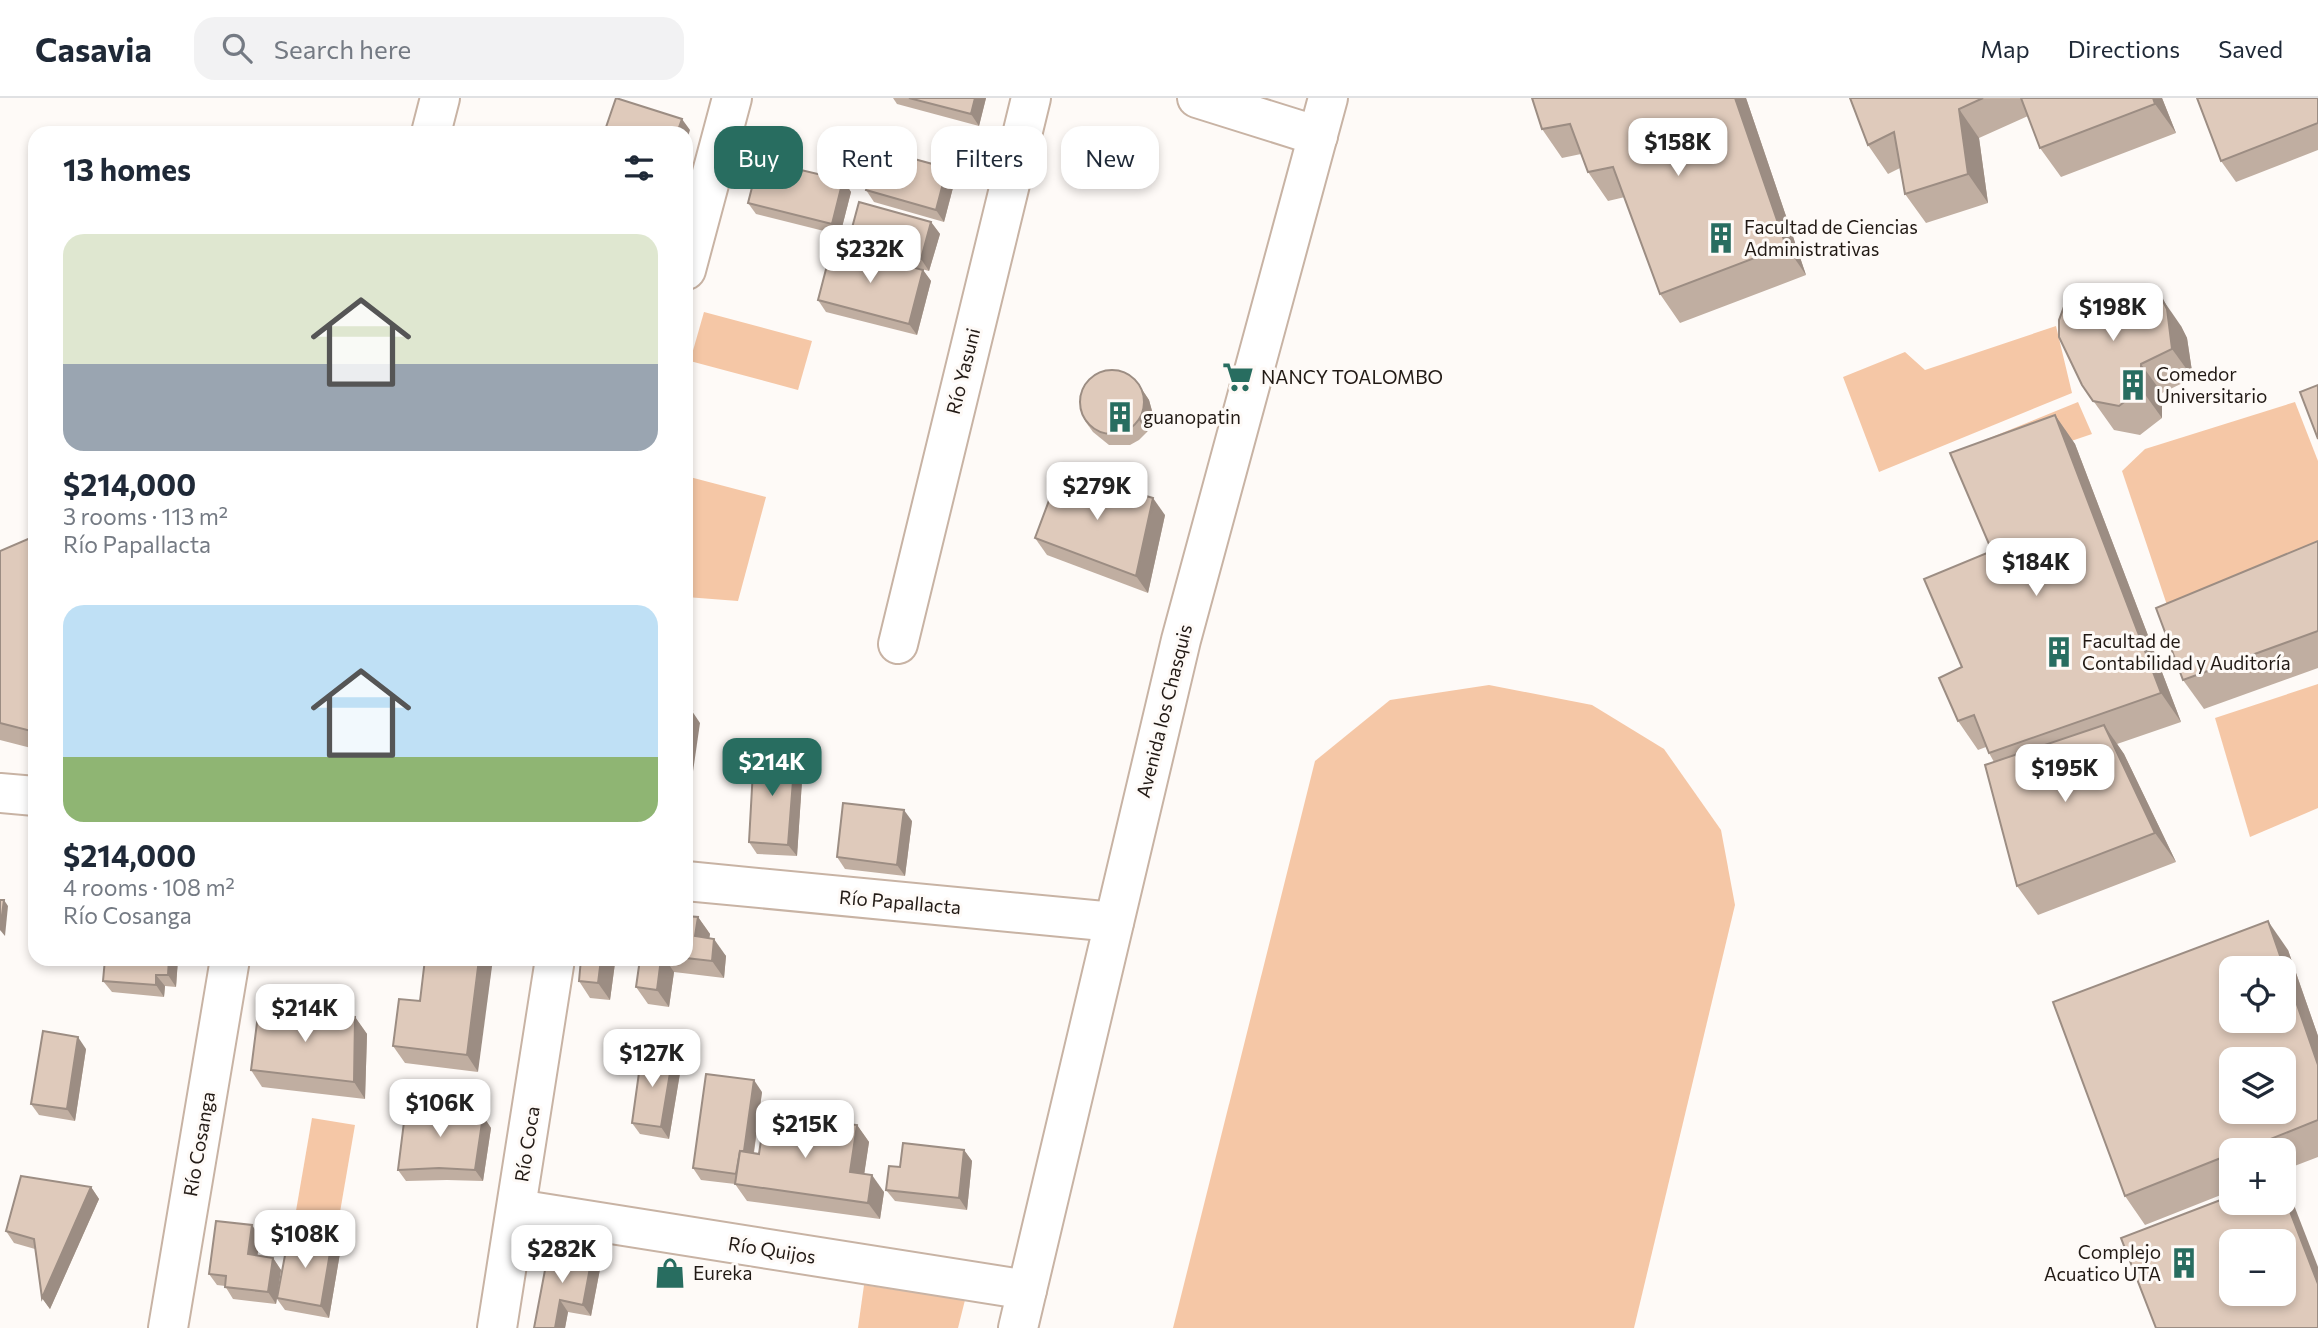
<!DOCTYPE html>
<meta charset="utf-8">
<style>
body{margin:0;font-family:Commissioner,sans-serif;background:#f2f2f3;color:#1f2937;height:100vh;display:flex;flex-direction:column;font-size:26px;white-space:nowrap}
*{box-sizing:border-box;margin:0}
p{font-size:23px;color:#747a83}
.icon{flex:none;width:38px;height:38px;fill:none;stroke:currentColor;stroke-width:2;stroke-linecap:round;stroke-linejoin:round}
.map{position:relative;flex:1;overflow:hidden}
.details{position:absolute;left:28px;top:28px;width:665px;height:840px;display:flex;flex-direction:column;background:#fff;border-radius:21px;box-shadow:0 4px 10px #0003}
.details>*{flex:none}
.guide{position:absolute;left:714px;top:28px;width:665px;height:63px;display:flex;gap:14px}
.fabs{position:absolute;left:2219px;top:858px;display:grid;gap:14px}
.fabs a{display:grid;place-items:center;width:77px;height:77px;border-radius:14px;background:#fff;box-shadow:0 4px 10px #0003;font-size:35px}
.price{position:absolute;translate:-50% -60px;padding:0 16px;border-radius:14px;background:#fff;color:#222;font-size:23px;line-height:46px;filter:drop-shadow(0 2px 4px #0008)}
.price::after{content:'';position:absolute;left:50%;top:42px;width:21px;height:16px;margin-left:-10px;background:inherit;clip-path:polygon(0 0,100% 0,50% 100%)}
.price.on{background:#286d60;color:#fff}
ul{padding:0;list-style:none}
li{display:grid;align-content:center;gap:14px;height:371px;padding:0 35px}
li span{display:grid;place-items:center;height:217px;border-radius:21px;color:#555}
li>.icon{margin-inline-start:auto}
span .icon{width:126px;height:126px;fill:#fffc;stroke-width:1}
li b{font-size:30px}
h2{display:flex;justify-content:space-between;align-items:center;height:84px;padding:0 35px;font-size:30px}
.pill{padding:0 24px;border-radius:21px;background:#fff;box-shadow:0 4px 10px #0003;font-size:24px;line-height:63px}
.pill.on{background:#286d60;color:#fff}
header{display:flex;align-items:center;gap:42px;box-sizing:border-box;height:98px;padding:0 35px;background:#fff;border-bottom:2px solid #e0e1e3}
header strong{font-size:33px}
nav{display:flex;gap:38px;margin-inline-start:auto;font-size:24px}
.search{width:490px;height:63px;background:#f2f2f3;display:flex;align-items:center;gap:18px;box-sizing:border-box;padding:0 24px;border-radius:21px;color:#747a83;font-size:26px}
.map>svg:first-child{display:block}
.green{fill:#f5c7a6}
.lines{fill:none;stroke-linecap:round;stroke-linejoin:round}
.street-casing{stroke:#c8b3a4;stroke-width:42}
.secondary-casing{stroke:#c8b3a4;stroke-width:42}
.street{stroke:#fff;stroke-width:38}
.secondary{stroke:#fff;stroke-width:38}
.wall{fill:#c0aea1}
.shaded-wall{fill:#9c8d83}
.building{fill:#dfcabb;stroke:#9c8d83;stroke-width:2;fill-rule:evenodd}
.labels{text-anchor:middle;stroke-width:6;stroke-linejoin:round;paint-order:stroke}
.poi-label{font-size:19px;fill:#221a15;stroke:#fefaf7;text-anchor:start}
.street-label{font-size:19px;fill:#221a15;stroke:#fefaf7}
</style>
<header>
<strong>Casavia</strong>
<div class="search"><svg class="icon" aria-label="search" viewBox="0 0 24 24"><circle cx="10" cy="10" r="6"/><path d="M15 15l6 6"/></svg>Search here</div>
<nav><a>Map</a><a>Directions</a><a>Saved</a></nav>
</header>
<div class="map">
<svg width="2318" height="1230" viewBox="0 0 2318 1230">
<rect width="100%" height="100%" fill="#fefaf7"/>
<!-- green -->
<g class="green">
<polygon points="704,214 812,243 798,292 690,263"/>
<polygon points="2056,228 2072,295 1879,374 1843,279 1905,254 1925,272"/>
<polygon points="2078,304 2092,336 1961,380 1955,354"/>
<polygon points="2295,304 2318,363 2318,468 2172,522 2122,373 2145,351"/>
<polygon points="686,378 766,399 738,503 686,499"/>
<polygon points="2318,586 2318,710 2250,739 2215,620"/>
<polygon points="1489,587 1592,607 1664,651 1721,732 1735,807 1634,1230 1173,1230 1315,663 1390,602"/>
<polygon points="312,1020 355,1027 335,1143 292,1136"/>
<polygon points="864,1187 965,1202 958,1230 858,1230"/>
</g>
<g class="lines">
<defs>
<g id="street">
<polyline points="1197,0 1318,38"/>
<polyline points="431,35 440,0"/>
<polyline points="686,172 732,0"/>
<polyline points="898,546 1031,0"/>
<polyline points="0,695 35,698"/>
<polyline points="686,783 1114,824"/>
<polyline points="517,1111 1027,1192"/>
<polyline points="168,1230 230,861"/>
<polyline points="497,1230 555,861"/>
</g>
<polyline id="secondary" points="1018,1230 1181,542 1328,0"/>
</defs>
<!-- street casing -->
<use href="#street" class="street-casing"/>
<!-- secondary casing -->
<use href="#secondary" class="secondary-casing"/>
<!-- street -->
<use href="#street" class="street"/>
<!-- secondary -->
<use href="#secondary" class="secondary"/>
</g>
<!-- wall -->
<g class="wall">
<polygon points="893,0 986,0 979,28 897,6"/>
<polygon points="1532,0 1746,0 1806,177 1680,225 1660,196 1625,99 1608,103 1588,74 1581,56 1562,60 1542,31"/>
<polygon points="1850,0 2162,0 2176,35 2061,79 2040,50 2028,18 1979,40 1988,105 1926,125 1905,96 1900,70 1888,76 1868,47"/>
<polygon points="2318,0 2318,52 2236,84 2221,63"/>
<polygon points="947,70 955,82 944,124 874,104 866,92"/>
<polygon points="843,82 851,94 840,137 756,116 748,105"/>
<polygon points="931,124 940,136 929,173 857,153 849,141"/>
<polygon points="923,172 931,183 917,237 826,214 818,202"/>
<polygon points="2124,209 2181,228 2187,240 2193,280 2162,295 2162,320 2140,337 2114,332 2082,287"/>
<polygon points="1141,290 1149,302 1152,313 1151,324 1147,334 1139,342 1130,347 1109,347 1093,334 1085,323"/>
<polygon points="2055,317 2075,346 2181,624 2117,646 2124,656 2176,764 2038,817 2017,788 1994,664 1989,655 1986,649 1978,652 1958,623 1962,569 1992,453"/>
<polygon points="1165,417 1148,495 1047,457 1035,440"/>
<polygon points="35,438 35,651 0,642 0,453"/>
<polygon points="2318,443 2318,570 2204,611 2183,582"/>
<polygon points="803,668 797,758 757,756 749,744"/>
<polygon points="912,723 905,778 845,771 837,759"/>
<polygon points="686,818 698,819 710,836 709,840 726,858 724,880 674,874 669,909 648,906 636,889 639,868 615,865 610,902 590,900 579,883 581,861 686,861"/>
<polygon points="2288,852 2318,938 2318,1059 2284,1072 2284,1052 2231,1052 2231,1093 2145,1127 2125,1098"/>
<polygon points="105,861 178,861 176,889 165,888 164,899 112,894 103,883"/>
<polygon points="425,861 478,974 405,965 393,948 420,903"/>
<polygon points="355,919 367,936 365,1001 262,989 251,972"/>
<polygon points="86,951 75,1023 39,1017 31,1006"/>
<polygon points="681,969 669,1041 640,1036 632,1025"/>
<polygon points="762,994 754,1055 759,1056 857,1027 869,1044 864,1076 884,1094 880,1121 747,1103 735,1086 701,1082 693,1070"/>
<polygon points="483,1018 491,1030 483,1083 447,1082 406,1083 398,1072"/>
<polygon points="964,1052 972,1063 967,1112 895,1103 886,1092 900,1069"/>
<polygon points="91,1089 99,1101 50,1211 42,1200 35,1151 14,1145 6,1133"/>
<polygon points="260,1139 257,1158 273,1160 281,1172 278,1192 340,1155 329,1220 285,1212 277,1201 276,1206 233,1201 225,1188 217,1187 209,1176"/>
<polygon points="549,1151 600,1171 591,1218 568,1214 565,1230"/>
</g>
<!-- shaded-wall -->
<g class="shaded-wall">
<polygon points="975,0 986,0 979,28 971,16"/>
<polygon points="1735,0 1746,0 1806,177 1786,148"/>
<polygon points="2153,0 2162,0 2176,35 2155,6"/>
<polygon points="1959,11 1979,40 1988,105 1968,76"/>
<polygon points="682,21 690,32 686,45 686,35 677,35"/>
<polygon points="947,70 955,82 944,124 936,112"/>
<polygon points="843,82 851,94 840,137 832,126"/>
<polygon points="931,124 940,136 929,173 921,161"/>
<polygon points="923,172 931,183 917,237 909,226"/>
<polygon points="2161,199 2181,228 2187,240 2193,280 2172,251"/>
<polygon points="2141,266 2162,295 2162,320 2141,291"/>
<polygon points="1141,290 1149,302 1152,313 1151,324 1147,334 1139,322"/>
<polygon points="2055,317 2075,346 2181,624 2161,595"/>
<polygon points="1153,400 1165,417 1148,495 1136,478"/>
<polygon points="692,613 700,625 686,722 686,653"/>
<polygon points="2104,627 2124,656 2176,764 2155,735"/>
<polygon points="795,657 803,668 797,758 788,747"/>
<polygon points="904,712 912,723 905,778 897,767"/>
<polygon points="4,802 8,808 5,838 0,832"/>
<polygon points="698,819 710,836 707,855 695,838"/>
<polygon points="2268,823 2288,852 2318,938 2318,967"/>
<polygon points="714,841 726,858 724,880 712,863"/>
<polygon points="169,861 178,861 176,889 168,877"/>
<polygon points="479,861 493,861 478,974 467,957"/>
<polygon points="601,861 612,861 615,865 610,902 598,885"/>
<polygon points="661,861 665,861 674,874 669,909 657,892"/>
<polygon points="156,877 165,888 164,899 156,887"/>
<polygon points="355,919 367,936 365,1001 354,984"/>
<polygon points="78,939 86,951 75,1023 67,1011"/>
<polygon points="673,957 681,969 669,1041 661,1029"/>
<polygon points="754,982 762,994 749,1088 741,1077"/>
<polygon points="483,1018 491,1030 483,1083 475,1072"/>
<polygon points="857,1027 869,1044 862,1091 850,1074"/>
<polygon points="964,1052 972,1063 967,1112 959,1100"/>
<polygon points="872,1077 884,1094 880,1121 868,1105"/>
<polygon points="91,1089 99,1101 50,1211 42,1200"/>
<polygon points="2284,1091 2292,1102 2318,1169 2318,1186 2284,1098"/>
<polygon points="252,1127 260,1139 256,1168 248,1156"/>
<polygon points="332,1143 340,1155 329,1220 321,1208"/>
<polygon points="592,1159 600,1171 591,1218 583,1207"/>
<polygon points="273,1160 281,1172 276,1206 268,1194"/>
<polygon points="560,1202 568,1214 565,1230 555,1230"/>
</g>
<!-- building -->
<g class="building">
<polygon points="616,0 682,21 677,35 604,35"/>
<polygon points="909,0 975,0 971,16"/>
<polygon points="1532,0 1735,0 1786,148 1660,196 1613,69 1588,74 1570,26 1542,31"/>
<polygon points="1850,0 1983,0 1959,11 1968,76 1905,96 1894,34 1868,47"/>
<polygon points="2021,0 2153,0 2155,6 2040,50"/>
<polygon points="2197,0 2318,0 2318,25 2221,63"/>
<polygon points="213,31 224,35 212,35"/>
<polygon points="878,51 947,70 936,112 866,92"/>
<polygon points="759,62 843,82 832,126 748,105"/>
<polygon points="859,104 931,124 921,161 849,141"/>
<polygon points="832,148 923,172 909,226 818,202"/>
<polygon points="2088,195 2124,209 2146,197 2161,199 2167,211 2172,251 2141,266 2141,291 2119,308 2093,303 2082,287 2059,239 2059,222 2065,206"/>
<circle cx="1112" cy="304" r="32"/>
<polygon points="2318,287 2318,341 2300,294"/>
<polygon points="2055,317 2161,595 1989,655 1974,617 1958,623 1939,580 1962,569 1924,481 1992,453 1950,355"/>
<polygon points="1060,373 1153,400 1136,478 1035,440"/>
<polygon points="35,438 35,634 0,625 0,453"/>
<polygon points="2318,443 2318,533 2183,582 2156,510"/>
<polygon points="686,613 692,613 686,653"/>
<polygon points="2104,627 2155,735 2017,788 1985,667"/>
<polygon points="754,654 795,657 788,747 749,744"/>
<polygon points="843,705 904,712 897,767 837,759"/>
<polygon points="0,802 4,802 0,832"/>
<polygon points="686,818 698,819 695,838 714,841 712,863 686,860"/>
<path d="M 2268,823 L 2318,967 L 2318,1022 L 2243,1052 L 2231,1052 L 2231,1056 L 2125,1098 L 2053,904 ZM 2231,870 L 2284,870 L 2284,922 L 2231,922 ZM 2231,961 L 2284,961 L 2284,1013 L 2231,1013 Z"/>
<polygon points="105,861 169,861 168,877 156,877 156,887 103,883"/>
<polygon points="425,861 479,861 467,957 393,948 399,901 420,903"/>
<polygon points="581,861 601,861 598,885 579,883"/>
<polygon points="640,861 661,861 657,892 636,889"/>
<polygon points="259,909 355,919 354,984 251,972"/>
<polygon points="43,933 78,939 67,1011 31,1006"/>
<polygon points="642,953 673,957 661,1029 632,1025"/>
<polygon points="706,976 754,982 744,1053 740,1053 736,1076 693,1070"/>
<polygon points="406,1008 436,1010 483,1018 475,1072 439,1070 398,1072"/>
<polygon points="765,1015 857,1027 850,1074 872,1077 868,1105 735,1086 740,1053 759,1056"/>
<polygon points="903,1045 964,1052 959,1100 886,1092 889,1068 900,1069"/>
<polygon points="21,1078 91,1089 42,1200 34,1141 6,1133"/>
<path d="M 2231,1098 L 2231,1104 L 2284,1104 L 2284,1098 L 2318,1186 L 2318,1230 L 2156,1230 L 2121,1140 ZM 2231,1143 L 2284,1143 L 2284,1195 L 2231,1195 Z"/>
<polygon points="216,1123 252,1127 248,1156 273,1160 268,1194 225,1189 226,1178 209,1176"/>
<polygon points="289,1136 332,1143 321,1208 277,1200"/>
<polygon points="549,1151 592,1159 583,1207 560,1202 555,1230 534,1230"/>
</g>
<!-- icons -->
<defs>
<symbol id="building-bare" viewBox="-9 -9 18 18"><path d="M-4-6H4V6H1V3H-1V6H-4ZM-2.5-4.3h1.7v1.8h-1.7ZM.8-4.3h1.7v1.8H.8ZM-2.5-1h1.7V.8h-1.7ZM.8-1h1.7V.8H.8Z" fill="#286d60" stroke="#fefaf7" stroke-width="2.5" paint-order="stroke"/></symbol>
<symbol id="supermarket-bare" viewBox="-9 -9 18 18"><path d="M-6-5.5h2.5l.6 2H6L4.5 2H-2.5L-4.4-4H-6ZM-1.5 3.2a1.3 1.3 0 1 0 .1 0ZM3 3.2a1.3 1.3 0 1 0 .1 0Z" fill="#286d60" stroke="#fefaf7" stroke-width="2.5" paint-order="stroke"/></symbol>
<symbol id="shop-bare" viewBox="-9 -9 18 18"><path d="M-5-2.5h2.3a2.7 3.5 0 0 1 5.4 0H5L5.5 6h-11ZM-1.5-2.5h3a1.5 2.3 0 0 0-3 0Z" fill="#286d60" stroke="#fefaf7" stroke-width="2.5" paint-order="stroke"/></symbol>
</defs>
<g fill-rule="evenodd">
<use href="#building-bare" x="1699" y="118" width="44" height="44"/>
<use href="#supermarket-bare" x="1216" y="257" width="44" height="44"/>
<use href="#building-bare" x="2111" y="265" width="44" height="44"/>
<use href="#building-bare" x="1098" y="297" width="44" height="44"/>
<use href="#building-bare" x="2037" y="532" width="44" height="44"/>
<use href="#building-bare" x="2162" y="1143" width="44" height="44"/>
<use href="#shop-bare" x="648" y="1153" width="44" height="44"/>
</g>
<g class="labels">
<!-- poi labels -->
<g class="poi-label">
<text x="1744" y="136">Facultad de Ciencias<tspan x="1744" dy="22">Administrativas</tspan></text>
<text x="2156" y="283">Comedor<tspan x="2156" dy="22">Universitario</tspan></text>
<text x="1261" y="286">NANCY TOALOMBO</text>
<text x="1143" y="326">guanopatin</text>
<text x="2082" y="550">Facultad de<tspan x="2082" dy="22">Contabilidad y Auditoría</tspan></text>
<text x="2161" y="1161" text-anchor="end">Complejo<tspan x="2161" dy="22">Acuatico UTA</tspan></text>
<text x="693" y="1182">Eureka</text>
</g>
<!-- street labels -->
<g class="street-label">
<text transform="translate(963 273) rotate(-76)" y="7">Río Yasuni</text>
<text transform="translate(1164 613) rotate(-76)" y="7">Avenida los Chasquis</text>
<text transform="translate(900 804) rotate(5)" y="7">Río Papallacta</text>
<text transform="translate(199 1046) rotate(-80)" y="7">Río Cosanga</text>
<text transform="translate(527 1046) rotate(-81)" y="7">Río Coca</text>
<text transform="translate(772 1152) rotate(9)" y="7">Río Quijos</text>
</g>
</g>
</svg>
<div class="fabs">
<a><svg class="icon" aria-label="locate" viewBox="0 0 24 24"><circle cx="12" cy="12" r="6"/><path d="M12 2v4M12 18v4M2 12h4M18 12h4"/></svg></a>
<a><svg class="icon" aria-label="layers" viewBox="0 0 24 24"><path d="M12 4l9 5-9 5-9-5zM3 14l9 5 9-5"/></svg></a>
<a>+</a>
<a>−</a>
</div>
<b class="price" style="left:1678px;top:80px">$158K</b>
<b class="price" style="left:870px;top:187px">$232K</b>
<b class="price" style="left:2113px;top:245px">$198K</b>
<b class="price" style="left:1097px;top:424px">$279K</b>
<b class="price" style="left:2036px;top:500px">$184K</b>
<b class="price on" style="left:772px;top:700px">$214K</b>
<b class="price" style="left:2065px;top:706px">$195K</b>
<b class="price" style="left:305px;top:946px">$214K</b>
<b class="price" style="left:652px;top:991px">$127K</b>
<b class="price" style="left:440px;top:1041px">$106K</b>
<b class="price" style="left:805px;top:1062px">$215K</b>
<b class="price" style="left:305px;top:1172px">$108K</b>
<b class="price" style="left:562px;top:1187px">$282K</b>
<div class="guide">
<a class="pill on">Buy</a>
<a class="pill">Rent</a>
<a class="pill">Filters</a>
<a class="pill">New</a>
</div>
<section class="details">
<h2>13 homes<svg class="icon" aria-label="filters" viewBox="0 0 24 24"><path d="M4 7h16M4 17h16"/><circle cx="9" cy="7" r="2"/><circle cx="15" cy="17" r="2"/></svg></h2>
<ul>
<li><span style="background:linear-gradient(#dfe7d0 60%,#9aa5b1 0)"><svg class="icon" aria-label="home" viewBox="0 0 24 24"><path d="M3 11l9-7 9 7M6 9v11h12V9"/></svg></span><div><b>$214,000</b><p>3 rooms · 113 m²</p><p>Río Papallacta</p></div></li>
<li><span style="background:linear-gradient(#bfe0f5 70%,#8fb573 0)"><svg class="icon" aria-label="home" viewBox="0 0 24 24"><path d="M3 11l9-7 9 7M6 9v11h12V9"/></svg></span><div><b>$214,000</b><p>4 rooms · 108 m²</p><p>Río Cosanga</p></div></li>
</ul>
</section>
</div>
